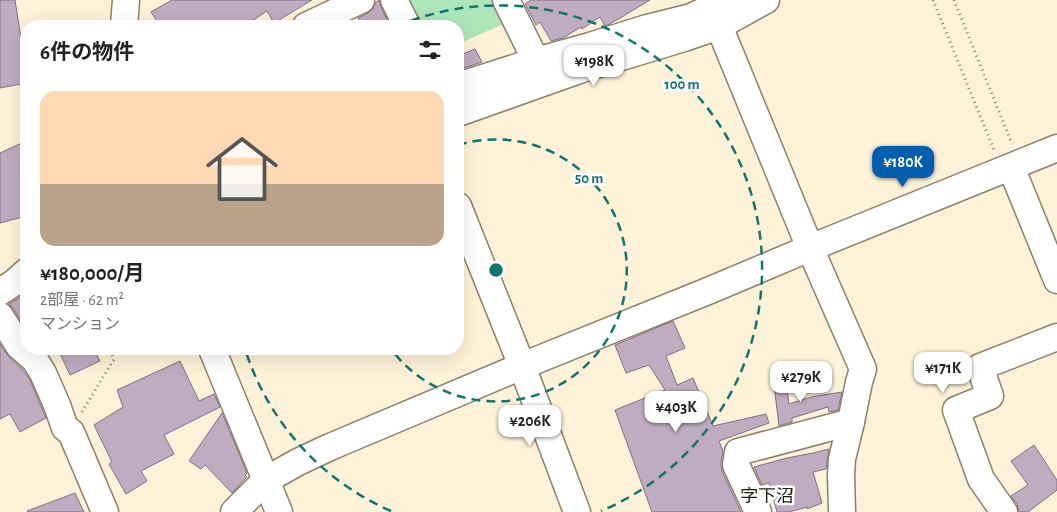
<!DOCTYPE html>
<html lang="ja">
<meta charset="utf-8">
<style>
body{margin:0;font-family:"Alegreya Sans","Noto Sans JP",sans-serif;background:#f6f6f6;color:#222;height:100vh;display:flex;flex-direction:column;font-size:19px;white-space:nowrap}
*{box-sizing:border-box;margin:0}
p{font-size:16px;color:#767676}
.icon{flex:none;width:28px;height:28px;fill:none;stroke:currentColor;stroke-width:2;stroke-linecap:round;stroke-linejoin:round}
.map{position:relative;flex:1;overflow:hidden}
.panel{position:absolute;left:20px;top:20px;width:444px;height:335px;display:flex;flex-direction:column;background:#fff;border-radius:20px;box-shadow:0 5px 20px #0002}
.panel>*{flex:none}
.price{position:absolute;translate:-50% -42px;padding:0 11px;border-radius:10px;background:#fff;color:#222;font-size:16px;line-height:32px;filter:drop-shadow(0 1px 2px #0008)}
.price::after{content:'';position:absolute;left:50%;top:30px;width:15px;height:11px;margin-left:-8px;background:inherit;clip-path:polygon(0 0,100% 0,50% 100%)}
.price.current{background:#015fad;color:#fff}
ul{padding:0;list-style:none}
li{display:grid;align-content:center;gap:10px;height:265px;padding:0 20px}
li+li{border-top:1px solid #e0e0e0}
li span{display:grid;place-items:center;height:155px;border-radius:15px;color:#555}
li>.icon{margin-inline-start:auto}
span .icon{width:90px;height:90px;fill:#fffc;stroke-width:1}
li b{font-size:21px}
h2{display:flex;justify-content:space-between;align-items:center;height:60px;padding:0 20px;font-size:21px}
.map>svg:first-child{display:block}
.green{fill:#aee6bb}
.building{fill:#bfacc1;stroke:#827084}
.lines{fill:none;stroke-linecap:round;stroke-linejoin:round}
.minor-casing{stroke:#8c8169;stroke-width:29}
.path{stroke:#867e6d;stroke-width:3;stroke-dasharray:1 4;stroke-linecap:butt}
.minor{stroke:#fff;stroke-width:26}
.ring{fill:none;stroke:#0f766e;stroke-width:2.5;stroke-dasharray:9 6}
.labels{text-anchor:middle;stroke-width:5;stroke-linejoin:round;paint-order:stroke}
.quarter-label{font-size:18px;fill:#201b12;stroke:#fff}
.centre{fill:#0f766e;stroke:#fff;stroke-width:2.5}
.ring-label{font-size:15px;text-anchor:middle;font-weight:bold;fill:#0f766e;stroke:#fff;stroke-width:5;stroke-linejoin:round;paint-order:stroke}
</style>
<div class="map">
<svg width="1057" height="512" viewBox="0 0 1057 512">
<rect width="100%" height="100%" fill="#fef2d8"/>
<!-- green -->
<polygon class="green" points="402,0 496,0 508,22 458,44 458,26 415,26"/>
<!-- building -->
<g class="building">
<polygon points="0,0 15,0 26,70 26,83 0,88"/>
<polygon points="172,0 312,0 274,23 267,11 244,26 160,26 151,12"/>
<polygon points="379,0 381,7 389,24 386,26 363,26 358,18 368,13 373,9 375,3"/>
<polygon points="531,0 650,0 610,24 605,26 600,17 582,29 581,27 563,38 551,41 540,22 536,25 525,4"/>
<polygon points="475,49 482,62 458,70 458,56"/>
<polygon points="26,141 26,216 0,223 0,153"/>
<polygon points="20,297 26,306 26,329 13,308 9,304"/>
<polygon points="673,321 685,348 666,356 677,385 693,378 713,426 766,414 769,423 719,441 723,451 721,463 722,471 741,512 652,512 615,410 665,390 649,365 626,373 615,345"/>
<polygon points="0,344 9,357 23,370 30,380 46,418 20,432 10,414 0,419"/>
<polygon points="58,349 94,349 100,361 70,375"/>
<polygon points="180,361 199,401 214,394 220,407 164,435 174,454 141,471 147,481 126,494 109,464 112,462 94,425 123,407 117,390"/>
<polygon points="785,375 789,404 811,397 842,392 838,410 829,412 828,407 792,418 792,422 779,426 773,377"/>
<polygon points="222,413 229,429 228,430 230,432 247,473 245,475 247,477 232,493 205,465 201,469 189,461"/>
<polygon points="1034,445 1057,480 1057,490 1028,512 1019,512 1017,504 1011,496 1028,485 1011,461"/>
<polygon points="829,449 826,469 813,472 822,503 807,509 807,507 789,512 777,512 769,483 762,485 754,467 787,458 813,453"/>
<polygon points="75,493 84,512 28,512 27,511"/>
</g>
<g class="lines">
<defs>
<g id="minor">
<polyline points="394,0 407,26"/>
<polyline points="506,0 536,61"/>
<polyline points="124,26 126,0"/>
<polyline points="306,26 361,0"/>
<polyline points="719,26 810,248 863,369 859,382 851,422 842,459 841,475 842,512"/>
<polyline points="458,86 536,61 590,46 647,28 691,17 728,0"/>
<polyline points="458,113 582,69 684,38 719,26 766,0"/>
<polyline points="1011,167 1057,280"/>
<polyline points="458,206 522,366 577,512"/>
<polyline points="0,292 15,282 26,272"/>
<polyline points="0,316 19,346 35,360 43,373 57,405 65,428 71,432 105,512"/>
<polyline points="212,349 279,512"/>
<polyline points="234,512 266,480 298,462 330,447 522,366 708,291 810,248 1057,148"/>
<polyline points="758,512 736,465 738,452 851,422"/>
<polyline points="1004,512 981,479 956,410 990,396 980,367 1057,337"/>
</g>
</defs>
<!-- minor casing -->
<use href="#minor" class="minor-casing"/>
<!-- path -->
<g class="path">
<polyline points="933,0 994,150"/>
<polyline points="954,0 1012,144"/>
<polyline points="82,412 114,359 109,349"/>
</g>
<!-- minor -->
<use href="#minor" class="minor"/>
</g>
<!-- distance rings -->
<g class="ring">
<path d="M458 145A131 131 0 1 1 391 349"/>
<path d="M391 511A263 263 0 0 1 245 349M397 26A263 263 0 0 1 601 511"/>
</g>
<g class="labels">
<!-- quarter labels -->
<g class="quarter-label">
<text x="767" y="502">字下沼</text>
</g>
</g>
<circle cx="496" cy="270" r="8" class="centre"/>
<g class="ring-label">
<text x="682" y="89">100 m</text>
<text x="589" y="183">50 m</text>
</g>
</svg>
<b class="price" style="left:594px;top:87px">¥198K</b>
<b class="price current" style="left:903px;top:188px">¥180K</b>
<b class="price" style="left:943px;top:394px">¥171K</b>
<b class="price" style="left:801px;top:403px">¥279K</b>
<b class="price" style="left:676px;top:433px">¥403K</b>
<b class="price" style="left:530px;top:447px">¥206K</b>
<section class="panel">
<h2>6件の物件<svg class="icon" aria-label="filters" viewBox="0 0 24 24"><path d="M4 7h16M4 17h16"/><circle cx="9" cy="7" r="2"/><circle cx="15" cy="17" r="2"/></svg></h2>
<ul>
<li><span style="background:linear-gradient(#ffd9b3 60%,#b9a48a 0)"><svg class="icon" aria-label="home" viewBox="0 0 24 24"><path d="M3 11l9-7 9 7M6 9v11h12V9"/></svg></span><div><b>¥180,000/月</b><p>2部屋 · 62 m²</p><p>マンション</p></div></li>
</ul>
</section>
</div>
